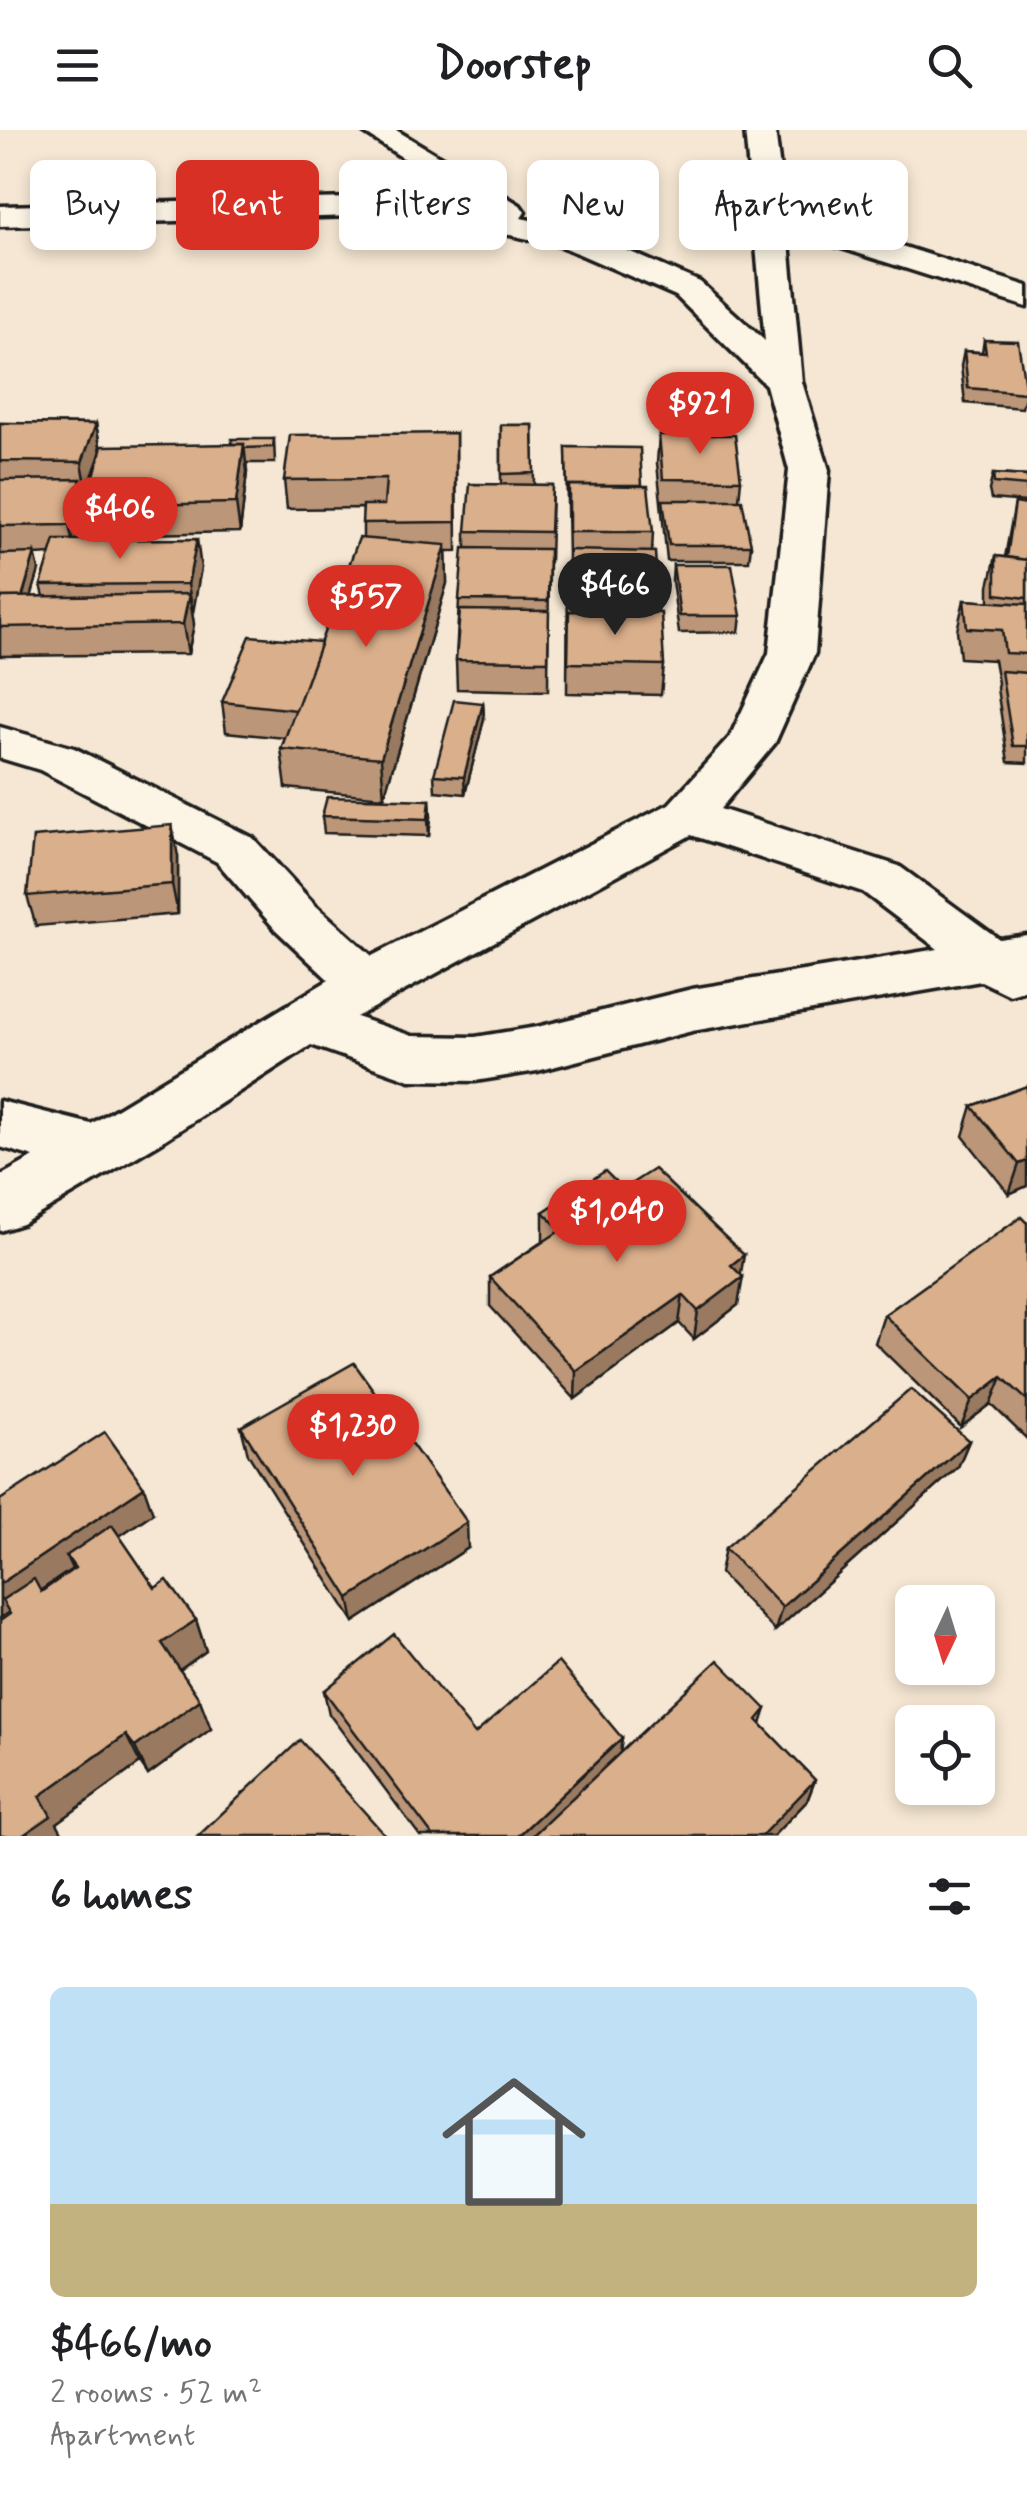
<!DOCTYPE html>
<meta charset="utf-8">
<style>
body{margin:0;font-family:Mynerve,sans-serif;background:#f6f6f6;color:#202124;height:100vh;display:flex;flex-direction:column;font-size:38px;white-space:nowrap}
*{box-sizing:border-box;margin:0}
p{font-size:32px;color:#757577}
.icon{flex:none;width:55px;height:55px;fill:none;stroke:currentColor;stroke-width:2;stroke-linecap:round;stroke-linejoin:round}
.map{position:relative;height:1706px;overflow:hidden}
.details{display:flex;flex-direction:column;background:#fff;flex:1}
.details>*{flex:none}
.banner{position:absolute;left:30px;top:30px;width:968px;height:90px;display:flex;gap:20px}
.needle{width:65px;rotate:184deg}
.buttons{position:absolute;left:895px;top:1455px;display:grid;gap:20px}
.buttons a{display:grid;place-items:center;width:100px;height:100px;border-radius:15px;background:#fff;box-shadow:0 5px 15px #0003;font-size:50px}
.price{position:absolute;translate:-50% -85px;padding:0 22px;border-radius:35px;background:#d93025;color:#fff;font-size:32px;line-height:65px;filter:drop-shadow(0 2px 5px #0008)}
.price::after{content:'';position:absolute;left:50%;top:60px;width:30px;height:22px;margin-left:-15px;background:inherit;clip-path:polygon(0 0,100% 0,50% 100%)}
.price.on{background:#222;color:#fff}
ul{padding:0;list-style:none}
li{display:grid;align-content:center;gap:20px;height:530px;padding:0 50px}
li span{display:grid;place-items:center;height:310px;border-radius:15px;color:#555}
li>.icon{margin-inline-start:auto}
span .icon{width:180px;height:180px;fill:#fffc;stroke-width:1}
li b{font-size:42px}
h2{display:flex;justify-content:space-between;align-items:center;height:120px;padding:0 50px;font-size:42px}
.chip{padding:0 35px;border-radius:15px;background:#fff;box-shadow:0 5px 15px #0003;font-size:35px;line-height:90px}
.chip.on{background:#d93025;color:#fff}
header{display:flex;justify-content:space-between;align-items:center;height:130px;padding:0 50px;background:#fff;font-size:45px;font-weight:800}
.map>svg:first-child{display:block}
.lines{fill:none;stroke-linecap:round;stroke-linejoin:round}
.minor-casing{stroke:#1c1c1c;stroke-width:7}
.minor{fill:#fcf5e5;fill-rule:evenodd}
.wall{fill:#bb9678;stroke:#1c1c1c;stroke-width:2.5;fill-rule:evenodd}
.shaded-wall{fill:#997a61;stroke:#1c1c1c;stroke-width:2.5}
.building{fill:#daaf8b;stroke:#1c1c1c;stroke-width:2.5}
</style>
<header><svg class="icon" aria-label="menu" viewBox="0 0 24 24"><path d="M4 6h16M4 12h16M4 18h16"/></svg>Doorstep<svg class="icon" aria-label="search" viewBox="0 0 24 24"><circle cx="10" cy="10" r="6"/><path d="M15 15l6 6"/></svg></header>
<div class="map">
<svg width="1027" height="1706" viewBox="0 0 1027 1706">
<rect width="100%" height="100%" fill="#f5e7d3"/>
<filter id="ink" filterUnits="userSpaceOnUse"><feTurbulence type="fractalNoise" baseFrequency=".01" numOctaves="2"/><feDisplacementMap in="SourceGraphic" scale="20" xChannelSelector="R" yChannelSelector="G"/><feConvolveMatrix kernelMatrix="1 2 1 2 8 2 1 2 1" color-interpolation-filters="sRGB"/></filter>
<g filter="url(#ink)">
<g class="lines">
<defs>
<path id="minor" d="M 360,0 L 396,0 L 520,75 L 525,82 L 521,88 L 582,101 L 700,152 L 765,211 L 745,0 L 775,0 L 785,79 L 1027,156 L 1027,177 L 788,101 L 802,252 L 829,340 L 815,523 L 775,613 L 720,679 L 899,736 L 999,809 L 1027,805 L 1027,860 L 1010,865 L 981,851 L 692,901 L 537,941 L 475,951 L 410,950 L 311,915 L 158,1014 L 22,1094 L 0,1101 L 0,1046 L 34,1027 L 0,1017 L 0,971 L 91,994 L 329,850 L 276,800 L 217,732 L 40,640 L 0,628 L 0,597 L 74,618 L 253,708 L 314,774 L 372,826 L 669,674 L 730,607 L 769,523 L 789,340 L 766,255 L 676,166 L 561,116 L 468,96 L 355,86 L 0,96 L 0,76 L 355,68 L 483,80 ZM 691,705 L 863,762 L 938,819 L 692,859 L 537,897 L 475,907 L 412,906 L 356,887 Z"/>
</defs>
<!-- minor casing -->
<use href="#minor" class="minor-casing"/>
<!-- minor -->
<use href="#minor" class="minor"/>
</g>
<!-- wall -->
<g class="wall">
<polygon points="984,210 1026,263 1022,278 965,273 961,236 964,221 982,222"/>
<path d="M 0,293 L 96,294 L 101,320 L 232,314 L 274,309 L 275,333 L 246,333 L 247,342 L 240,402 L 92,405 L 87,379 L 79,410 L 201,438 L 192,483 L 194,494 L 188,524 L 0,526 ZM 97,333 L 87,374 L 84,360 L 87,360 ZM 51,424 L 41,455 L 44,466 L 31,467 L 39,440 L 35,425 Z"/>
<polygon points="501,295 533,295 534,355 552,355 550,432 549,432 548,561 457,559 456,530 459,470 466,418 466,401 501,354"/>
<polygon points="456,303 457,421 446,421 447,453 384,667 286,658 281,619 285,608 226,602 222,572 321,512 363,409 363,378 287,379 284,350"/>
<polygon points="659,305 741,350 739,370 751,415 749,431 667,431 657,333"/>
<polygon points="566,317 642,355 653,402 652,422 664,535 661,565 567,563 568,429"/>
<polygon points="993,344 1027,346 1026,372 991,369 989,360"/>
<polygon points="1015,373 1027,375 1027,633 1008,632 997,558 998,553 994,530 960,528 957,500 964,470 989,472 989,456 996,426 1005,427"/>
<polygon points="673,435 741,486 739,502 679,503 672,451"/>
<polygon points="483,573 484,589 465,664 435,661 434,645"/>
<polygon points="430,670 431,687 429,706 324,703 322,686"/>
<polygon points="178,726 178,784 36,796 27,766"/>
<polygon points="1027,956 1027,1056 1009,1064 963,1006 972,976"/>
<polygon points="623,1059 741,1144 738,1175 694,1209 679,1193 575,1269 490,1176 490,1147 543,1111 543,1082"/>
<polygon points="1027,1093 1027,1309 991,1274 961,1297 875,1213 884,1185"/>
<polygon points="241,1297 468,1418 354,1492 248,1324"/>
<polygon points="969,1311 958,1337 775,1501 720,1443 725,1418"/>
<path d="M 0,1370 L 153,1383 L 119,1406 L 155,1458 L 196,1490 L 206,1521 L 180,1540 L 211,1599 L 148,1645 L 140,1633 L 57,1693 L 0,1706 L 10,1485 L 8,1482 L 0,1488 ZM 72,1439 L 73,1440 L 41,1462 L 40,1460 Z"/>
<polygon points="324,1561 475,1604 622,1608 620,1622 766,1579 761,1594 815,1650 807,1671 773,1706 420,1706 329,1584"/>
</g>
<!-- shaded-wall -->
<g class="shaded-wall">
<polygon points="96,294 101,322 87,360 82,332"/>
<polygon points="244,314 247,342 240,402 236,373"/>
<polygon points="81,349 87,377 75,424 69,395"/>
<polygon points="197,409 201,438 193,483 188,454"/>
<polygon points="446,415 447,453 384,667 381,628"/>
<polygon points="35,423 39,440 26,485 22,469"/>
<polygon points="189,464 194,494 188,524 183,494"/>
<polygon points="483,573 484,589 465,664 464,647"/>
<polygon points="430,670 431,687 429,706 428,689"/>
<polygon points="172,695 178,726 178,784 172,754"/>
<polygon points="1027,1031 1027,1056 1009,1064 1019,1034"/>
<polygon points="744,1125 740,1149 743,1147 738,1175 694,1209 698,1181 731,1135"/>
<polygon points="683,1165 679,1193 575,1269 576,1241"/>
<polygon points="1002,1247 991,1274 961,1297 972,1270"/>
<polygon points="969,1311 958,1337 775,1501 782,1477"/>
<polygon points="144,1357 153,1383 74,1437 66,1426 72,1439 0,1488 0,1454"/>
<polygon points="467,1392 468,1418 354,1492 349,1468"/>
<polygon points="196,1490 206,1521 174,1544 162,1513"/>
<polygon points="200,1570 211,1599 148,1645 135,1617"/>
<polygon points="126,1605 140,1633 57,1693 64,1706 22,1706 40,1666"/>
<polygon points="622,1608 619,1631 539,1706 518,1706"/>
<polygon points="815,1650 807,1671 773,1706 761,1706"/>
</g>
<!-- building -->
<g class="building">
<polygon points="984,210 1018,211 1026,263 968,258 964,221 986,223"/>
<polygon points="0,293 96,294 82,332 0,331"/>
<polygon points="501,295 533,295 534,343 501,344"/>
<polygon points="456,303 456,392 362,393 363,375 384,375 386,349 284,350 290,305"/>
<polygon points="659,305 735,305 741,350 663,349"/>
<polygon points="232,309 274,309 273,317 244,318 244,314 232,314"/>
<polygon points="244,314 236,373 86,376 102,316"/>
<polygon points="566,317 640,318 642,355 569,355 569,361 567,361"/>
<polygon points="993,344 1027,346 1027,356 994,353"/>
<polygon points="81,349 69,395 0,396 0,350"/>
<polygon points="470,354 552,355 550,402 466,401"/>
<polygon points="569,355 648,356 653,402 569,402"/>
<polygon points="663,370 742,370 751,415 669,415"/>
<polygon points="1015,373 1027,375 1027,430 1007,427"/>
<polygon points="359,408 446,415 381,628 281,619"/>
<polygon points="197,409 188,454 41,455 55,410"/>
<polygon points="463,418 549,419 548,471 459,470"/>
<polygon points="569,420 655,422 658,474 568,473"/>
<polygon points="35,423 22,467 2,467 0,469 0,424"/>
<polygon points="996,426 1027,430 1027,468 996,464"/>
<polygon points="673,435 732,435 741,486 680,486"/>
<polygon points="189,464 183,494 0,497 0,473 2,467"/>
<polygon points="964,470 1027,474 1027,524 1005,523 1002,500 967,498"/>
<polygon points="460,480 549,481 548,531 456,530"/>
<polygon points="569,481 661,483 664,535 568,533"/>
<polygon points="250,506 321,512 296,580 222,572"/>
<polygon points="1001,541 1027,543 1027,616 1013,616"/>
<polygon points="454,570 483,573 464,647 434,645"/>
<polygon points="327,667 430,670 428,689 322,686"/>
<polygon points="172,695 172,754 27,766 33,707"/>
<polygon points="1027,956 1027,1031 1019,1034 972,976"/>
<polygon points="654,1039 744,1125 731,1135 743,1147 698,1181 683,1165 576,1241 490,1147 561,1100 543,1082 605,1041 623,1059"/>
<polygon points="1021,1087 1027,1093 1027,1270 1002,1247 972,1270 884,1185"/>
<polygon points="354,1233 467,1392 349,1468 241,1297"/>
<polygon points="911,1259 969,1311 782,1477 725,1418"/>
<polygon points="105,1302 144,1357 0,1454 0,1370"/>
<polygon points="112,1395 155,1458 167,1450 196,1490 162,1513 200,1570 135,1617 126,1605 40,1666 51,1686 22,1706 0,1706 0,1491 10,1484 2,1470 34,1449 41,1462 75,1438 66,1426"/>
<polygon points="394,1504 475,1604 558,1532 622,1608 518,1706 433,1706 324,1561"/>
<polygon points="718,1530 766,1579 757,1590 815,1650 761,1706 532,1706"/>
<polygon points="300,1610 386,1706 198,1706"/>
</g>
</g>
</svg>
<div class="buttons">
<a><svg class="needle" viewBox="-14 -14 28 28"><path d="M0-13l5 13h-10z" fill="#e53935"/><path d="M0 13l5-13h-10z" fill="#757577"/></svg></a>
<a><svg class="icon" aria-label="locate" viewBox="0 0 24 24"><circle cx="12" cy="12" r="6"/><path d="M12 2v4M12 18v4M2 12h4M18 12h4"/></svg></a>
</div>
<b class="price" style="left:700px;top:327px">$921</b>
<b class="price" style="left:120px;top:432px">$406</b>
<b class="price on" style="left:615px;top:508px">$466</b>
<b class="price" style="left:366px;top:520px">$557</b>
<b class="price" style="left:617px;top:1135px">$1,040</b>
<b class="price" style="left:353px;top:1349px">$1,230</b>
<div class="banner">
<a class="chip">Buy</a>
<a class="chip on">Rent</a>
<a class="chip">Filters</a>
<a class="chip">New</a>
<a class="chip">Apartment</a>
</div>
</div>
<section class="details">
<h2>6 homes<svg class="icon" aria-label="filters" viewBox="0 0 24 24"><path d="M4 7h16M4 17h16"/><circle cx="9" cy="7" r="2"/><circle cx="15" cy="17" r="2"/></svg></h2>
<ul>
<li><span style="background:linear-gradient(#bfe0f5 70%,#c2b280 0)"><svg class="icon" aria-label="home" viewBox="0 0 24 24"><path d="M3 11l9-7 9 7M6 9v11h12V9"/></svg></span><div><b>$466/mo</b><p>2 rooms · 52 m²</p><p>Apartment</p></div></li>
</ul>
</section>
